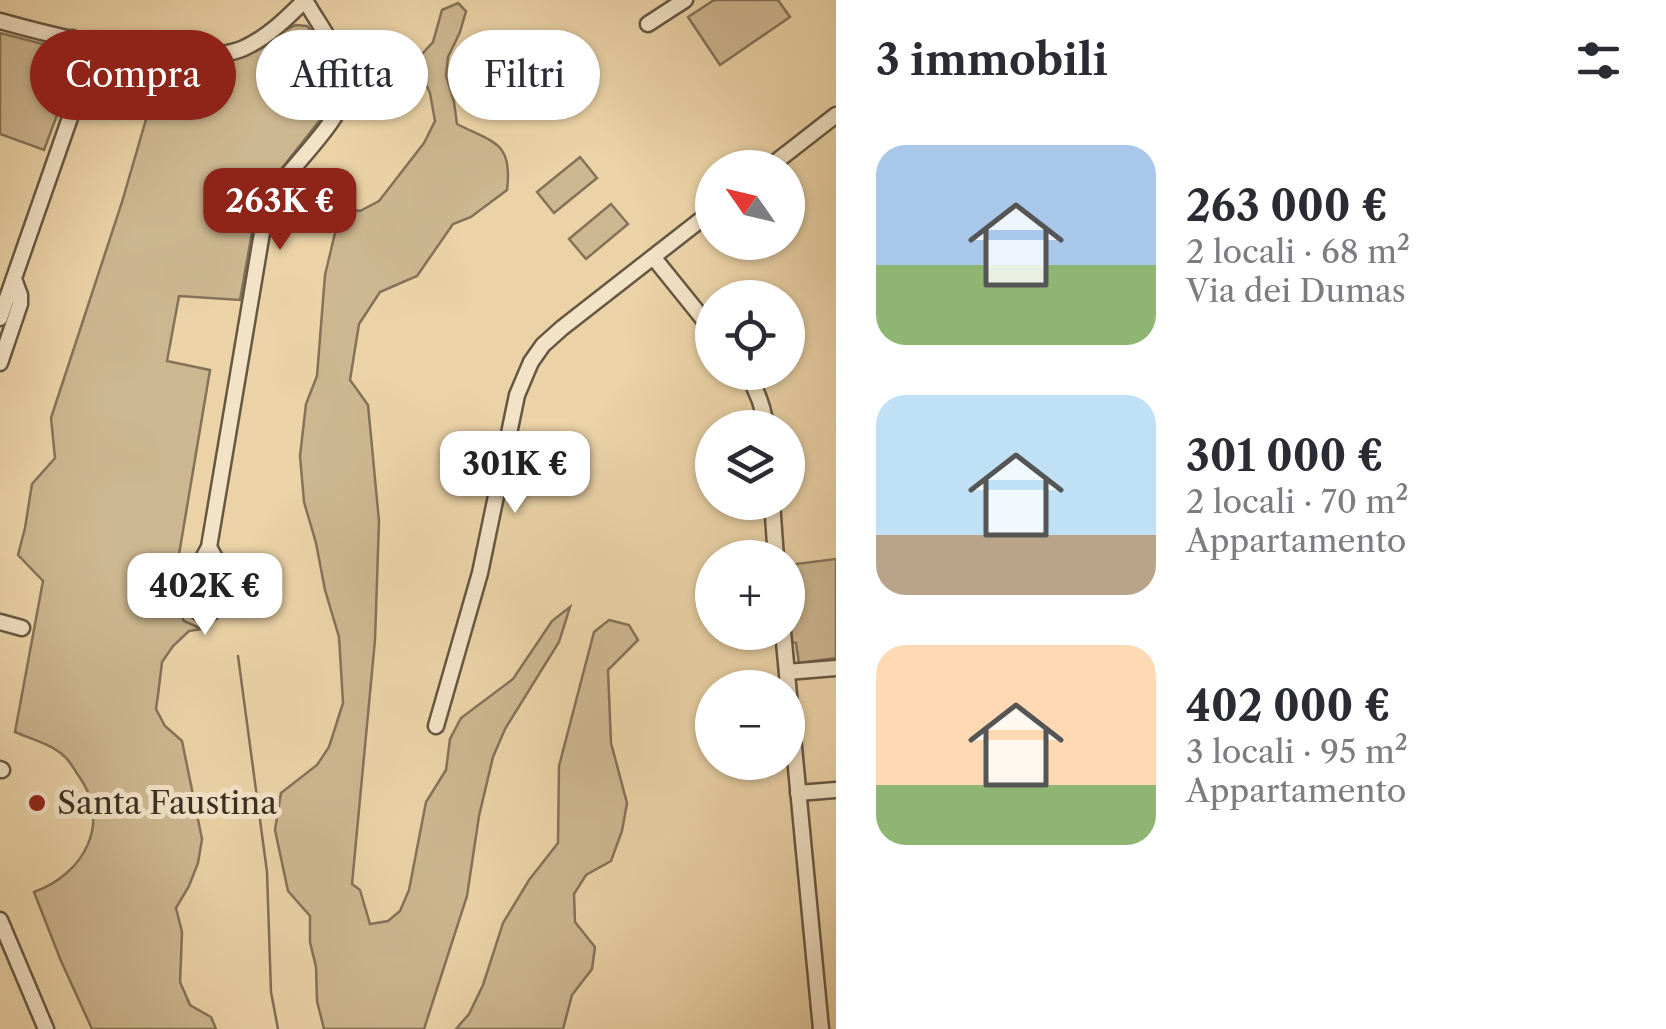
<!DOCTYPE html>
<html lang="it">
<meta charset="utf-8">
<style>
body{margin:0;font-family:"Libre Caslon Text",serif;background:#f7f7f7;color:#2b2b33;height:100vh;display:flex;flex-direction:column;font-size:38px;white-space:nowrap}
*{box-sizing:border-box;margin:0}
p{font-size:32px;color:#7c7c81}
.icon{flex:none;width:55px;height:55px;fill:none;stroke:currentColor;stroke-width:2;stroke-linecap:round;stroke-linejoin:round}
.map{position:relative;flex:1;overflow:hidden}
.sheet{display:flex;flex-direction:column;background:#fff;width:830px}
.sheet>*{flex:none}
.guide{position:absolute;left:30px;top:30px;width:655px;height:90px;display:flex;gap:20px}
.needle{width:65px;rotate:304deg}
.buttons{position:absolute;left:695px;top:150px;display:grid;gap:20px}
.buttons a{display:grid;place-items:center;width:110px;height:110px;border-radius:50%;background:#fff;box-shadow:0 2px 8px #0004;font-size:50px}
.price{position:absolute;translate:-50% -85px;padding:0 22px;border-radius:20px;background:#fff;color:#222;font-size:32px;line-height:65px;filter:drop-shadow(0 2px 5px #0008)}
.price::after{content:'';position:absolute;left:50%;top:60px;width:30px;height:22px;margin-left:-15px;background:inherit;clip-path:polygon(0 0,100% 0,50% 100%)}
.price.current{background:#8f2418;color:#fff}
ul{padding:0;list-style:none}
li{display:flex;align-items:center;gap:30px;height:250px;padding:0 40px}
li span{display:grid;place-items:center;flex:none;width:280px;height:200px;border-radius:30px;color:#555}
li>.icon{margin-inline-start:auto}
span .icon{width:120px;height:120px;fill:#fffc;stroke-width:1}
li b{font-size:42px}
h2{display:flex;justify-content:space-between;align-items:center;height:120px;padding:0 40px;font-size:42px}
.chip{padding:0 35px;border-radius:45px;background:#fff;box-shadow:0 2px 8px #0004;font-size:35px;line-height:90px}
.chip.current{background:#8f2418;color:#fff}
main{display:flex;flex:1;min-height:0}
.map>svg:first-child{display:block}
.green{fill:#cdb790;stroke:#847259;stroke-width:2.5}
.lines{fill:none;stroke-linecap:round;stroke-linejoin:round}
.stream{stroke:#806f57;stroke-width:2.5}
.minor-casing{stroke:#665743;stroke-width:19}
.minor{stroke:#f2e2c6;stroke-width:14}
.poi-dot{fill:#8f2418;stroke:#f2e2c6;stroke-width:4}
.labels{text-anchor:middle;stroke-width:10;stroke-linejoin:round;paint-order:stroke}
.poi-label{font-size:32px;fill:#3a2e22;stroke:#f2e2c6;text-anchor:start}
</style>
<main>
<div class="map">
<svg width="836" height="1029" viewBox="0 0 836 1029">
<rect width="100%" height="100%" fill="#ebd3a7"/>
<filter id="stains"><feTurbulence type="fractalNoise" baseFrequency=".002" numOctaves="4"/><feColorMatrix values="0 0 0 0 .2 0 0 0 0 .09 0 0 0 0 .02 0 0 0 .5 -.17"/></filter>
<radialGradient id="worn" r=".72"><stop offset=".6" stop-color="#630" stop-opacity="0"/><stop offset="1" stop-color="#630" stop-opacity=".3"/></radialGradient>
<!-- green -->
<g class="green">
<polygon points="714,0 778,0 790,17 720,65 688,17"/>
<path d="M 458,3 L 466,11 L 460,32 L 448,57 L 446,76 L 454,102 L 457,124 C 494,143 513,142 507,190 L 471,217 L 453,224 L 417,276 L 380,292 L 359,324 L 350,380 L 368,405 L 379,521 L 375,640 L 352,884 L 360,890 L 370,924 L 388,921 L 400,911 L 409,890 L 426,802 L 446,770 L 450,739 L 461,718 L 513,679 L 552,621 L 570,607 L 559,642 L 505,729 L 493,757 L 479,816 L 467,896 L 424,1029 L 324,1029 L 317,1001 L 316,967 L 310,942 L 310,916 L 288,891 L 275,830 L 281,793 L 317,765 L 329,747 L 343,703 L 339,637 L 325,590 L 316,543 L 304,502 L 300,456 L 306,404 L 317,376 L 325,275 L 341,208 L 360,211 L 379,201 L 424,143 L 435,121 L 430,93 L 420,71 L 422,54 L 433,42 L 442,10 Z"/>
<path d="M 296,25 L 307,26 C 325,44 341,76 335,101 L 264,191 L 257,204 L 240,300 L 179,296 L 167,361 L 210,370 L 172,596 L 184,621 L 202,629 L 189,631 L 173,646 L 162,662 L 158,695 L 156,709 L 165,726 L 182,741 L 202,839 L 198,863 L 189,886 L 176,908 L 182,932 L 180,982 L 190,1005 L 211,1017 L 216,1029 L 92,1029 L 61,961 L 34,892 C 84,874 113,822 78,775 C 74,769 70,761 64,756 C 51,744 31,739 15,732 L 43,581 L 18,555 L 25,528 L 32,484 L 55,458 L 51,418 L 122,202 L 163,61 C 206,61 219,69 260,47 C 272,40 282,30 296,25 Z"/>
<polygon points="0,33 62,49 70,56 72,75 44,150 0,134"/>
<polygon points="580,157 597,178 554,213 537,192"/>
<polygon points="611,204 628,224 586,259 569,239"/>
<polygon points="836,559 836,658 799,663 796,643 789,642 788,565"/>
<polygon points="609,620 629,625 638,640 608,670 611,743 627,803 622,831 611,861 586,875 574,894 575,922 595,947 592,969 572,995 563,1029 456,1029 469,1014 483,985 503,923 529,880 558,843 559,766 594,632"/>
</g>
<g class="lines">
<!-- stream -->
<polyline class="stream" points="238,656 267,872 271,992 278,1029"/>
<defs>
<g id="minor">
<path d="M 0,21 C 57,37 190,71 244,48 C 268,37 287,18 305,0"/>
<polyline points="648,24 685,0"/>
<polyline points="80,91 98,68 127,49"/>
<polyline points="768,168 836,115"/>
<polyline points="654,258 712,330"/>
<polyline points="0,318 79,92 81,62 72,38"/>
<polyline points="0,363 20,304 20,295 14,279"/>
<path d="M 746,372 C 757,390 764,407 766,428"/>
<polyline points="772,502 776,558"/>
<path d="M 209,547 C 222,568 233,600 206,616 C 172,602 198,569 209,547 L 267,203 C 285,169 353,115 346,78 C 341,53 317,22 305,0"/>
<polyline points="0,622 22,628"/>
<polyline points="783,632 821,1029"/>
<polyline points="787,672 836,668"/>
<polyline points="436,726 480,573 517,395 531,362 543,345 562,328 712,211"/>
<polyline points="0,769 2,770"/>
<polyline points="798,793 836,790"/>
<polyline points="0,920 46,1029"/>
</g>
</defs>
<!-- minor casing -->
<use href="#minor" class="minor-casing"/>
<!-- minor -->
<use href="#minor" class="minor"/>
</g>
<!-- markers -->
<circle class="poi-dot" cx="37" cy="803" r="10"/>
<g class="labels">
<!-- poi labels -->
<g class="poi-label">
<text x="57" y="814">Santa Faustina</text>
</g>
</g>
<rect width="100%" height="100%" filter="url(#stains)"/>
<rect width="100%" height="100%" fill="url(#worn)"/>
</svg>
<div class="buttons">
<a><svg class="needle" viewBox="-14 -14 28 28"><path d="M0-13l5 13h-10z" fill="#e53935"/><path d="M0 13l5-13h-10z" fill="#7c7c81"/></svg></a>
<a><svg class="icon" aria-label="locate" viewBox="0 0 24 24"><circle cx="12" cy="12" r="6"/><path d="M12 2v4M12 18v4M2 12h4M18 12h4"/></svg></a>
<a><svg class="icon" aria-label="layers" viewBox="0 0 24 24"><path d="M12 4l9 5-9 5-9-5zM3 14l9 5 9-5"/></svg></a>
<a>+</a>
<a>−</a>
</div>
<b class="price current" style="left:280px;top:253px">263K €</b>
<b class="price" style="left:515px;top:516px">301K €</b>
<b class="price" style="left:205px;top:638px">402K €</b>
<div class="guide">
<a class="chip current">Compra</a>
<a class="chip">Affitta</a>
<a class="chip">Filtri</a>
</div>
</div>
<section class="sheet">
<h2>3 immobili<svg class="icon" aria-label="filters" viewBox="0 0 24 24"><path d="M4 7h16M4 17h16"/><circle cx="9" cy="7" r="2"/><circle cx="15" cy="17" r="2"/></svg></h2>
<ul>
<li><span style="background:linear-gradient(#a9c7e8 60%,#8fb573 0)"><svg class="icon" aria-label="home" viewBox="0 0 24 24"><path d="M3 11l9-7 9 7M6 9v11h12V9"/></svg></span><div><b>263 000 €</b><p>2 locali · 68 m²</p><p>Via dei Dumas</p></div></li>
<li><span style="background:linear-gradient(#bfe0f5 70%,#b9a48a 0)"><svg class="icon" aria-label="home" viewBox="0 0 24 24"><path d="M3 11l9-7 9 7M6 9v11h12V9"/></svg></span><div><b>301 000 €</b><p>2 locali · 70 m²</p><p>Appartamento</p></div></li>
<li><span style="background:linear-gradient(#ffd9b3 70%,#8fb573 0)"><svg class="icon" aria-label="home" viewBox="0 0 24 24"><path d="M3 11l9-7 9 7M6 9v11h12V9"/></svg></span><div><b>402 000 €</b><p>3 locali · 95 m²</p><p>Appartamento</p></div></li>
</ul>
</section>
</main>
